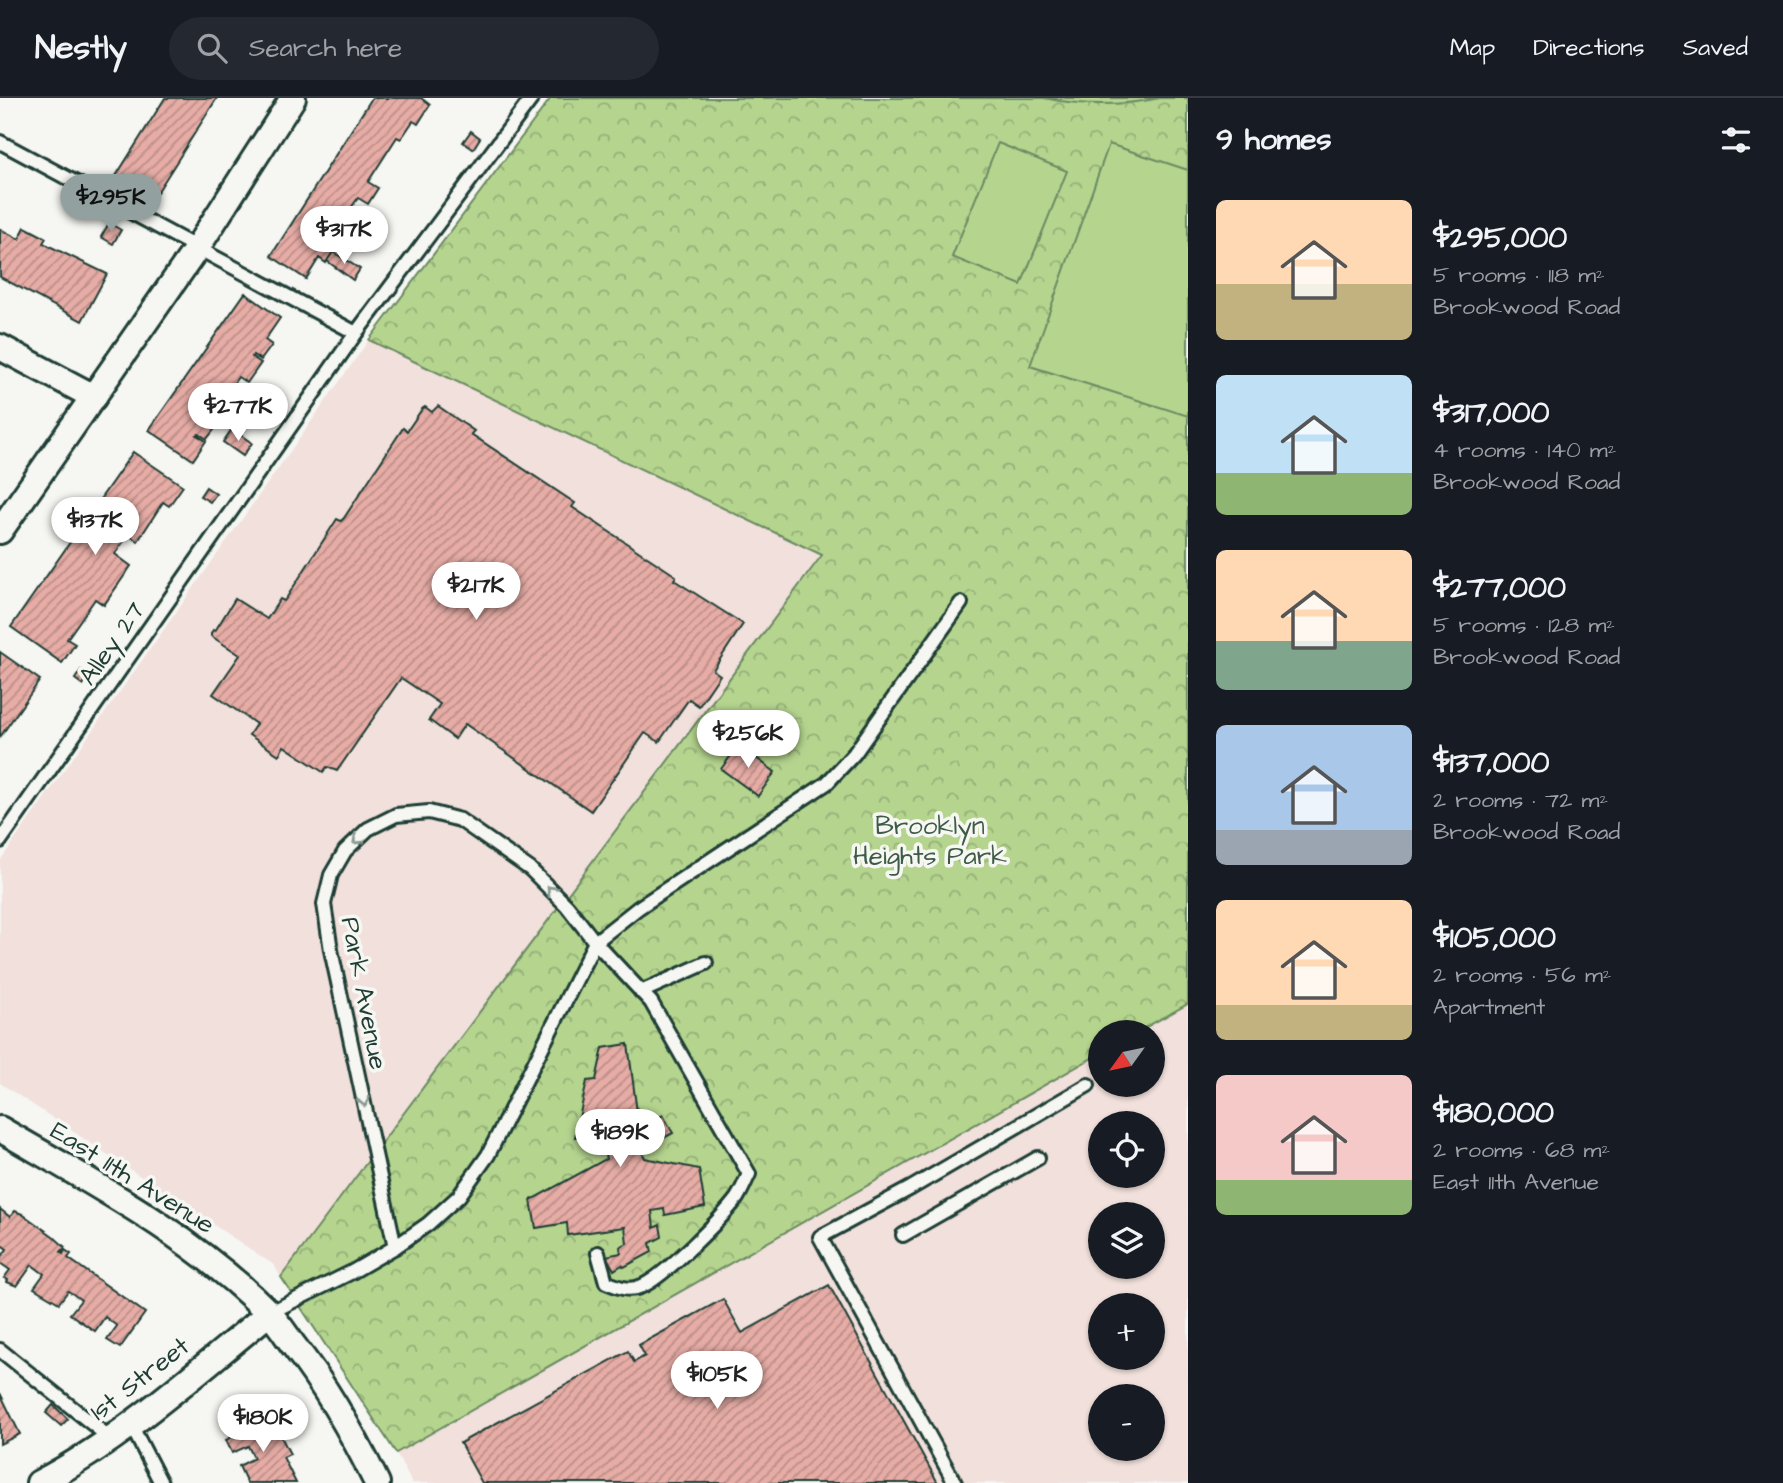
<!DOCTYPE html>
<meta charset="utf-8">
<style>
body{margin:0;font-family:"Architects Daughter",sans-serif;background:#242831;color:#f1f3f6;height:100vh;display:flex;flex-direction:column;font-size:26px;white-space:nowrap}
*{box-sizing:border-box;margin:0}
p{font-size:23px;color:#9ea1a6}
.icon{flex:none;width:38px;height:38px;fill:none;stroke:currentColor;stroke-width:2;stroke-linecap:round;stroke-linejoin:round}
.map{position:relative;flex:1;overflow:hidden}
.details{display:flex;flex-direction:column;background:#171b24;width:595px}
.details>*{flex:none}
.needle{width:46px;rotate:237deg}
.buttons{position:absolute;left:1088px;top:922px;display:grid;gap:14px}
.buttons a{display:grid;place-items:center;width:77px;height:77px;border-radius:50%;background:#171b24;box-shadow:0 2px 5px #0004;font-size:35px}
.price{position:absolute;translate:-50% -60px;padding:0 16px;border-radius:24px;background:#fff;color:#222;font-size:23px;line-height:46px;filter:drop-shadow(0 2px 4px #0008)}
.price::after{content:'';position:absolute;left:50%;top:42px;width:21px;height:16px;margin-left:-10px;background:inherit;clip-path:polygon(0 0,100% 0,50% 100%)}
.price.on{background:#92a19f;color:#111}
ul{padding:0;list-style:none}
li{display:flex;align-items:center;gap:21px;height:175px;padding:0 28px}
li span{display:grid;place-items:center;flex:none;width:196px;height:140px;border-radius:10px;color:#555}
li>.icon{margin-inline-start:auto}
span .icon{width:84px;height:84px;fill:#fffc;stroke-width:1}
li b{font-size:30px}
h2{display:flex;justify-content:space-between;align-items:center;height:84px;padding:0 28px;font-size:30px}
header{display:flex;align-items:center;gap:42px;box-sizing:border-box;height:98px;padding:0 35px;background:#171b24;border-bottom:2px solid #363941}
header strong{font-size:33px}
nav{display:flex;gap:38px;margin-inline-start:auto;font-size:24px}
.search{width:490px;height:63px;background:#242831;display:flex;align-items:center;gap:18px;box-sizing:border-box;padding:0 24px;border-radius:38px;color:#9ea1a6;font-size:26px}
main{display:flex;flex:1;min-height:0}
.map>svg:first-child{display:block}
.built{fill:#f1e0db;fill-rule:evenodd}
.forest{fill:url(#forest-crowns);stroke:#6a8962;stroke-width:2}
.pitch{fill:#b5d58f;stroke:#6a8962;stroke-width:2}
.building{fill:url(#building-hatch);stroke:#1f3d34;stroke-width:2}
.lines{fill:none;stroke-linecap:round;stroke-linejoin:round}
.service-casing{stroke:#1f3d34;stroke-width:18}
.minor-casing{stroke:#1f3d34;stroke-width:30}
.service{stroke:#f6f6f2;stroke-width:12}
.minor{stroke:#f6f6f2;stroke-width:24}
.oneway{stroke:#8a9a93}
.labels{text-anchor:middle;stroke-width:7;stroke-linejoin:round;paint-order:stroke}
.street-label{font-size:26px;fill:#1f3d34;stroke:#f6f6f2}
.park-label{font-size:26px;fill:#3d5b46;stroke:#f6f6f2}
</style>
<header>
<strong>Nestly</strong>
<div class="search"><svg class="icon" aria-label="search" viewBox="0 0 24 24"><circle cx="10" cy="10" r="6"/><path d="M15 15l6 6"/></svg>Search here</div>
<nav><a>Map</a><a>Directions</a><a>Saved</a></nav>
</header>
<main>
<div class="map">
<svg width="1188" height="1385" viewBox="0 0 1188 1385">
<defs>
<pattern id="forest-crowns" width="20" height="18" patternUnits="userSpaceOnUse" patternTransform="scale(1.75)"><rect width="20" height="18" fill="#b5d58f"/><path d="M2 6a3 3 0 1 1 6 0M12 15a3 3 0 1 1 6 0" fill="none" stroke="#93ae76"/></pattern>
<pattern id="building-hatch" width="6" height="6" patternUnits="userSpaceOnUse" patternTransform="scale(1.75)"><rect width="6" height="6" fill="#e6aca5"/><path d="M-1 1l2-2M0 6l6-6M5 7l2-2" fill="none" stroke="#ba8d87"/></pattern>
</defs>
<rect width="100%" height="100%" fill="#f6f6f2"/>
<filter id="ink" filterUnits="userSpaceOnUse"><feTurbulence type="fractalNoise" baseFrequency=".0143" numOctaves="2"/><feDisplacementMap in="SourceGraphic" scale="14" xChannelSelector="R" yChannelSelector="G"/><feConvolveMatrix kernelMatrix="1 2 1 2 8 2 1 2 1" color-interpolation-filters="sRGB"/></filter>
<g filter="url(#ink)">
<!-- built -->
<g class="built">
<polygon points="369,242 822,457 281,1179 274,1167 0,985 0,763"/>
<path d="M 1188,907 L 1188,1385 L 412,1385 L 396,1355 L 1101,955 L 1101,987 L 1153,987 L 1153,934 L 1138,934 ZM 1101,1026 L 1153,1026 L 1153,1078 L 1101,1078 ZM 1101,1116 L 1153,1116 L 1153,1169 L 1101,1169 ZM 1101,1208 L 1153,1208 L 1153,1260 L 1101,1260 ZM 1101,1298 L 1153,1298 L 1153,1351 L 1101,1351 Z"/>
</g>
<!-- forest -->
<polygon class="forest" points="551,0 1188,0 1188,906 1137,934 1101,934 1101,955 396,1355 281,1179 822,457 369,242"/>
<!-- pitch -->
<g class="pitch">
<path d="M 1044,0 L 1160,0 C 1121,8 1082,8 1044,0 Z"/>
<polygon points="998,45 1067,73 1021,187 952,159"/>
<polygon points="1109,46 1188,72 1188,318 1030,268"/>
</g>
<!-- building -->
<g class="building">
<polygon points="165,0 217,0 153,101 116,78"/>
<polygon points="372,0 421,0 430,7 418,26 413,23 401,41 397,39 368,84 378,90 368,106 358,100 351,110 361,117 343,144 333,138 329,144 336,149 326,165 319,160 306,181 271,158"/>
<polygon points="471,33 480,40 473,51 463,44"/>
<polygon points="109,125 121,132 113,146 101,139"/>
<polygon points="25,129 46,140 43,145 107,176 82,223 0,179 0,131 19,141"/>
<polygon points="333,154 360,171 353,182 327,163"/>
<polygon points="245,195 280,220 265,242 272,247 261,262 253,257 252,259 261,265 247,285 238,279 224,299 232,304 229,310 222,319 215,314 212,318 220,324 207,341 199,336 197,337 206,343 193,362 149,332"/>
<polygon points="438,308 474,333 471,336 575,405 572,409 676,478 674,482 743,526 713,572 720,577 699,608 689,601 659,644 645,635 591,713 465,626 455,641 429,622 440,606 401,580 337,673 327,669 323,674 284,648 279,657 249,637 256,626 213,596 240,557 211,538 211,535 213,532 215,533 235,501 267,521 280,501 284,503 287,499 337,421 341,423 344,420 403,330 407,333 422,311 425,309 432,314"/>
<polygon points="232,331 252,345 243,358 223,344"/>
<polygon points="133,354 183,388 169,408 163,404 138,443 128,437 115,456 131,468 104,507 95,501 93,504 67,541 75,546 62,565 11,529"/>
<polygon points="206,389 216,396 210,404 200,398"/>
<polygon points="0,554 40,582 0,639"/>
<polygon points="81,572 89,577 83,587 75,581"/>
<polygon points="739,647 775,674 758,698 721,671"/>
<polygon points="628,946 639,1030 663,1017 673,1035 641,1052 645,1060 699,1071 705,1109 665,1117 664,1111 652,1113 654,1130 660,1127 662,1139 650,1145 652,1154 624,1169 622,1167 614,1172 606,1158 621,1155 620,1149 627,1145 625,1129 568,1137 567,1125 536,1130 531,1102 606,1061 600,1036 575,1039 587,983 596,982 603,950"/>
<polygon points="0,1111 10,1119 15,1113 22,1116 53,1138 65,1149 61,1154 63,1156 65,1152 71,1156 68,1160 145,1215 120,1250 107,1242 117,1228 110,1223 105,1219 95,1233 70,1216 81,1202 73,1196 68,1193 59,1205 34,1190 44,1176 32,1167 17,1188 7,1184 8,1182 4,1180 10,1172 0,1165 0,1161 7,1151 0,1146"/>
<polygon points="829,1187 938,1385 482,1385 460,1345 628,1253 634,1264 645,1258 639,1247 723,1201 742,1235"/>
<polygon points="0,1295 20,1336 0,1346"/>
<polygon points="53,1307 68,1321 61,1328 46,1315"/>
<polygon points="271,1319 290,1356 283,1359 296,1385 247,1385 239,1368 254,1360 248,1348 232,1355 226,1342"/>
</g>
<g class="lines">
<defs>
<g id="service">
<polyline points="0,44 356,235"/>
<polyline points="0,743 356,235 532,0"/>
<polyline points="641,894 706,865"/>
<polyline points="903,1137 1038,1060"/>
<path d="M 395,1149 L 331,852 L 324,806 L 331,777 L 345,753 L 368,731 L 396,717 L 429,714 L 460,722 L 530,771 L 567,808 L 595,844 L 651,904 L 749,1076 C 745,1084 742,1092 737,1100 C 722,1120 664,1179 642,1188 C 629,1194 618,1189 606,1184 L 598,1155"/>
<polyline points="269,1215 352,1174 395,1149 428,1126 459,1098 488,1057 595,844 638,810 827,685 854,656 961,505"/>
<polyline points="0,1252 110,1340"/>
<polyline points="130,1325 161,1385"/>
<polyline points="955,1385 820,1139 911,1090 1088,987"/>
</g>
<g id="minor">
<polyline points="0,249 94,299"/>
<polyline points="0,433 197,150 293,0"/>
<path d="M 0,1031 C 94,1086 190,1136 268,1214 C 278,1224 286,1237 294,1248 C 328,1291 353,1336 377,1385"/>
<path d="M 39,1385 C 123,1341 196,1274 269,1215"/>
</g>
</defs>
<!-- service casing -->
<use href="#service" class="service-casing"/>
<!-- minor casing -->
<use href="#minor" class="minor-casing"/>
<!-- service -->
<use href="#service" class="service"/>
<!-- minor -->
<use href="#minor" class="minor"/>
</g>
<!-- one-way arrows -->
<defs><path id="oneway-chevron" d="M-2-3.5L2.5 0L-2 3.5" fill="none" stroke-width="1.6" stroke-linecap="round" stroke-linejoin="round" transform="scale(1.75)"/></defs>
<g class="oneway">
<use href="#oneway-chevron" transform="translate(357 742) rotate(137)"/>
<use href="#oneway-chevron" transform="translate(551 792) rotate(-134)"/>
<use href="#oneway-chevron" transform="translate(364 1004) rotate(78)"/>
</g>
</g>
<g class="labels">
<!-- street labels -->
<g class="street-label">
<text transform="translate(111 545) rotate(-55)" y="9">Alley 27</text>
<text transform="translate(365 895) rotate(79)" y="9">Park Avenue</text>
<text transform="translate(133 1079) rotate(32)" y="9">East 11th Avenue</text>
<text transform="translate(139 1280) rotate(-38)" y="9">1st Street</text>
</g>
<!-- park labels -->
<g class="park-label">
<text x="930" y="736">Brooklyn<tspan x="930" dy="30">Heights Park</tspan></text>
</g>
</g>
</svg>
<div class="buttons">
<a><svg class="needle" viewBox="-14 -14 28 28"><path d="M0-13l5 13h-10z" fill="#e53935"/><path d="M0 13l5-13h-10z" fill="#9ea1a6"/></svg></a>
<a><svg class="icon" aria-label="locate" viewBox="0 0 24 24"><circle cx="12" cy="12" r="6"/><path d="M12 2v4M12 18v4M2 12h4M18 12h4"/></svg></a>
<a><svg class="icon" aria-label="layers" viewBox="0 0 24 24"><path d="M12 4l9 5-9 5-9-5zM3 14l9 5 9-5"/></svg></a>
<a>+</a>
<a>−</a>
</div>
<b class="price on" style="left:111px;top:136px">$295K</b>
<b class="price" style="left:344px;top:168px">$317K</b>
<b class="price" style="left:238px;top:345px">$277K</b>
<b class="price" style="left:95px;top:459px">$137K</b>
<b class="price" style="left:476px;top:524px">$217K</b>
<b class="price" style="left:748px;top:672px">$256K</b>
<b class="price" style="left:620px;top:1071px">$189K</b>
<b class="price" style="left:717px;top:1313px">$105K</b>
<b class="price" style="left:263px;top:1356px">$180K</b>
</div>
<section class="details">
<h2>9 homes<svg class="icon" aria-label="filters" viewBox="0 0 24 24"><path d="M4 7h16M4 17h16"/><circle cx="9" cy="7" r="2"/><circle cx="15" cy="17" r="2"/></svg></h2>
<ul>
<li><span style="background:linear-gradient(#ffd9b3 60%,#c2b280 0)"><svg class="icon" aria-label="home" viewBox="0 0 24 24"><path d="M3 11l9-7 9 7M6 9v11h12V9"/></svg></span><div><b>$295,000</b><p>5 rooms · 118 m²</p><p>Brookwood Road</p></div></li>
<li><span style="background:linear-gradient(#bfe0f5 70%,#8fb573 0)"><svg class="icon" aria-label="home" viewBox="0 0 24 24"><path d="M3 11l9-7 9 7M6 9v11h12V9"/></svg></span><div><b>$317,000</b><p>4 rooms · 140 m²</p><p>Brookwood Road</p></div></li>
<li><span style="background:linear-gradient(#ffd9b3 65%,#7fa58c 0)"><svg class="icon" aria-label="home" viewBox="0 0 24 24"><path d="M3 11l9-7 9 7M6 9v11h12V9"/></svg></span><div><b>$277,000</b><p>5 rooms · 128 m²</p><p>Brookwood Road</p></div></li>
<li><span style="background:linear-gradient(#a9c7e8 75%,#9aa5b1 0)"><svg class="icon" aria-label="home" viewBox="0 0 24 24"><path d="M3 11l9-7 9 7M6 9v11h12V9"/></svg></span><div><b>$137,000</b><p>2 rooms · 72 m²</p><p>Brookwood Road</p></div></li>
<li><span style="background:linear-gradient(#ffd9b3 75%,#c2b280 0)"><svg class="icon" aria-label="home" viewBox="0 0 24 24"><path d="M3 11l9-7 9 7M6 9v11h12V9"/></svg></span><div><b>$105,000</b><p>2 rooms · 56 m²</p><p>Apartment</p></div></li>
<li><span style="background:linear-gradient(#f6c9c9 75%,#8fb573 0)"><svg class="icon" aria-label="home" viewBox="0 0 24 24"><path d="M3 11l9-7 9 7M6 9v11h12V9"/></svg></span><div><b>$180,000</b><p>2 rooms · 68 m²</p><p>East 11th Avenue</p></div></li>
</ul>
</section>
</main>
